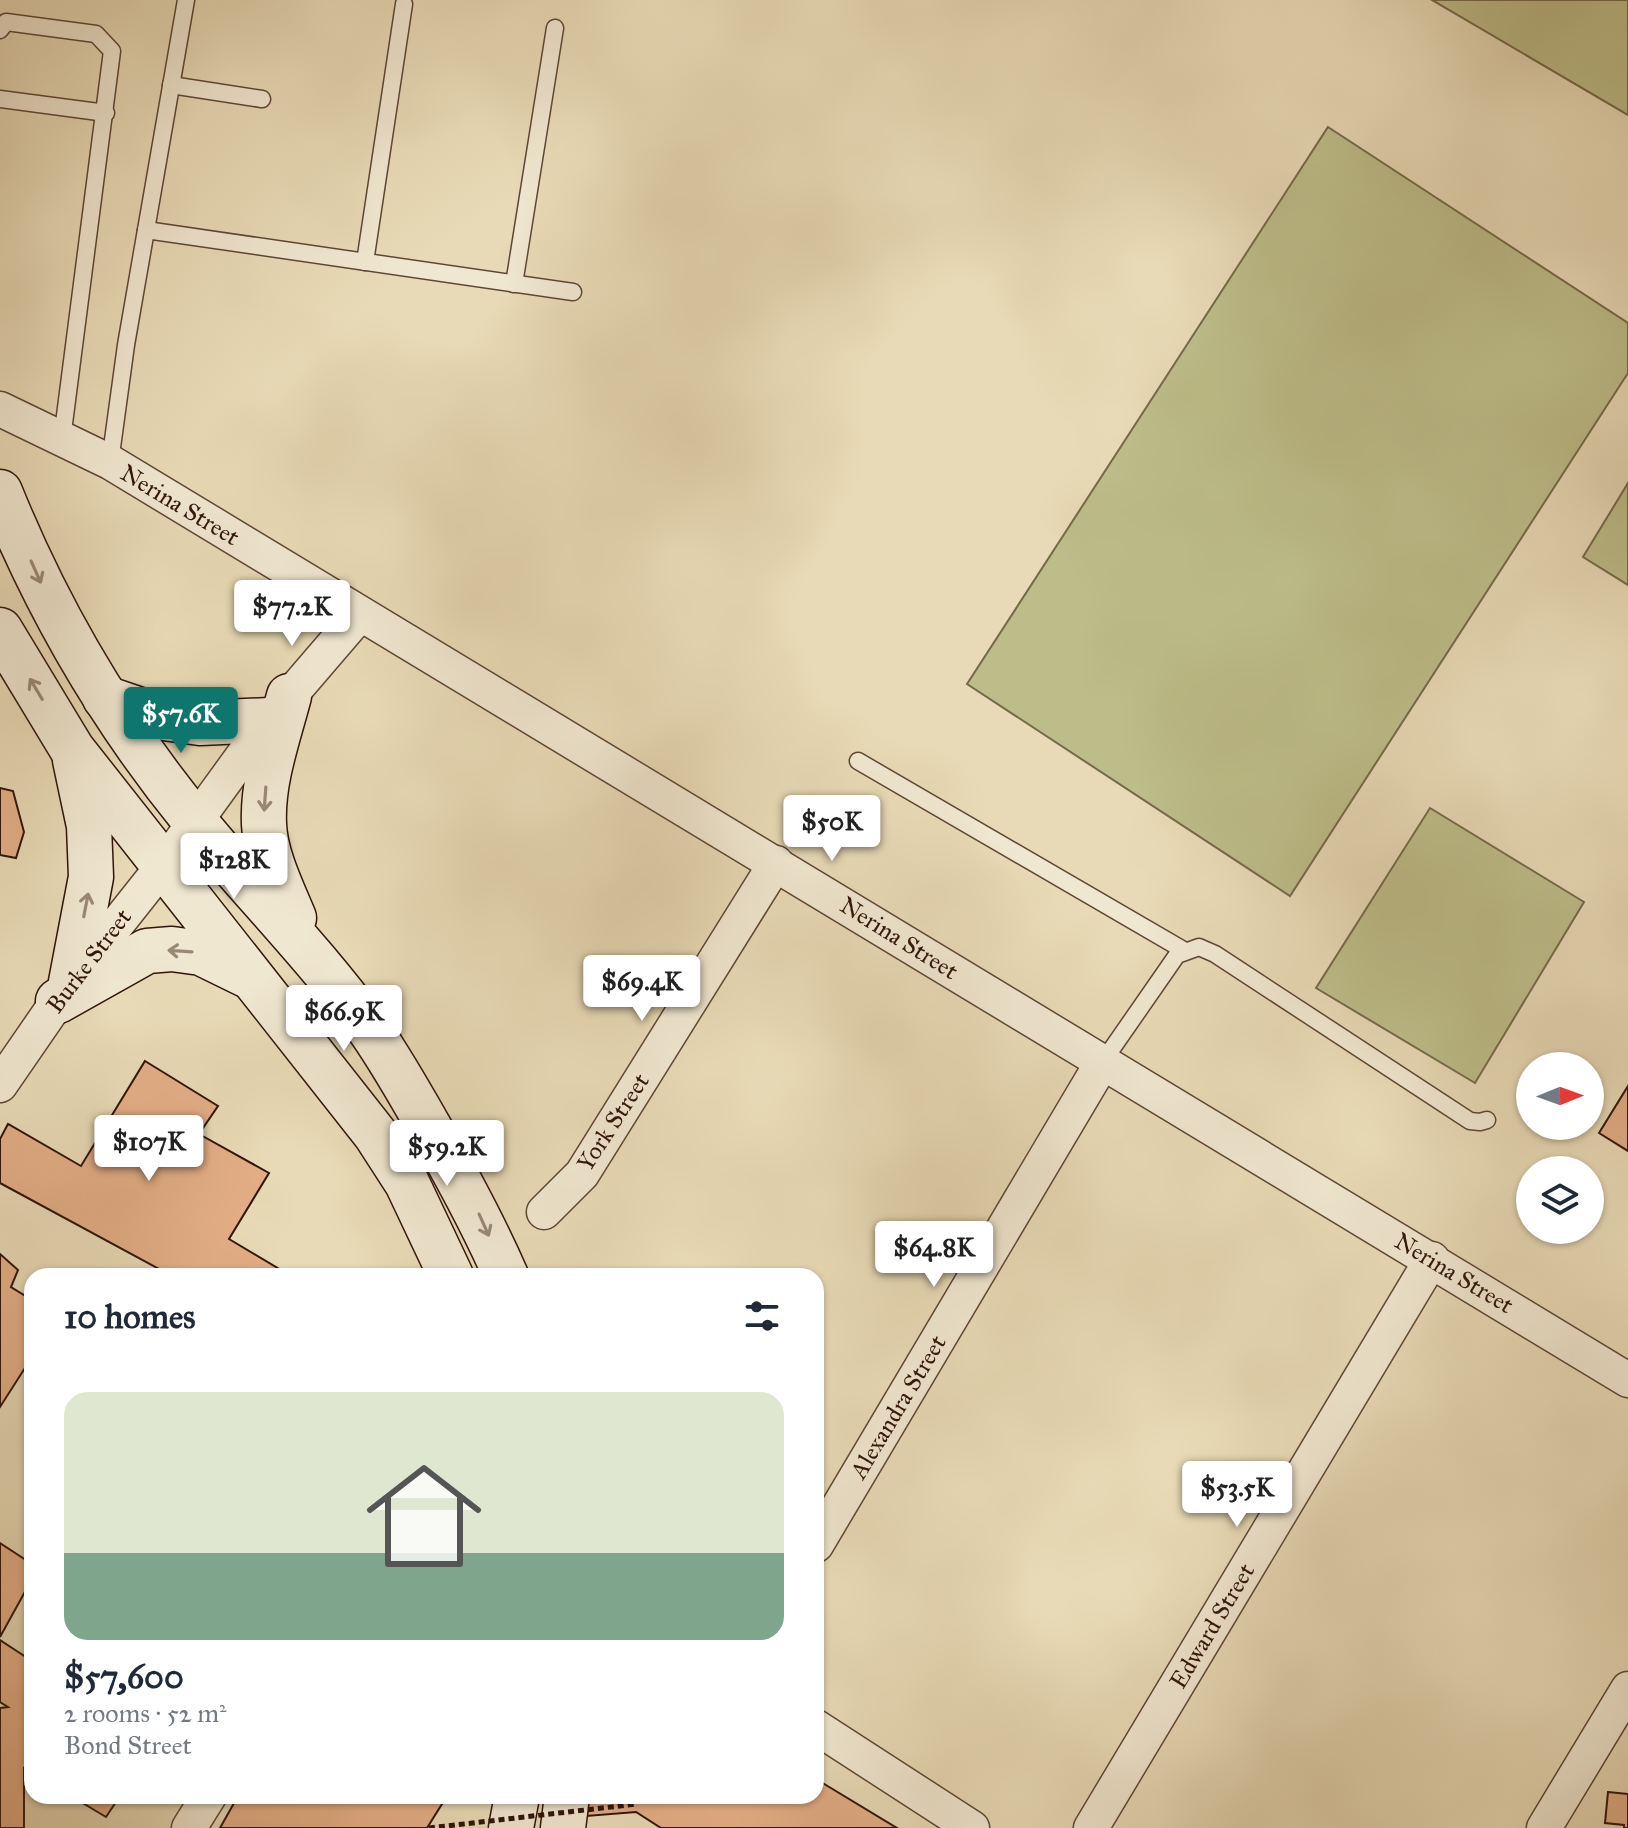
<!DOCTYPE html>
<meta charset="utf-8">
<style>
body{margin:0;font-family:"IM FELL Great Primer",serif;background:#f2f2f3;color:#1f2937;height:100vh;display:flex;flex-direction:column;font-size:30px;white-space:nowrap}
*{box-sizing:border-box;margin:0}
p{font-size:26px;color:#747a83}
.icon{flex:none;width:44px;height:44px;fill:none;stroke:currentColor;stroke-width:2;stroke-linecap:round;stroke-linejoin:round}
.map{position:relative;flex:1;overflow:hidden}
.side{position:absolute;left:24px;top:1268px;width:800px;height:536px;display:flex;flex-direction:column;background:#fff;border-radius:24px;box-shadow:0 2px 6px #0004}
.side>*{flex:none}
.needle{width:52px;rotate:89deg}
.tools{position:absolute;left:1516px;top:1052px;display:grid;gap:16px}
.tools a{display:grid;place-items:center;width:88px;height:88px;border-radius:50%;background:#fff;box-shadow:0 2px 6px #0004;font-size:40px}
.price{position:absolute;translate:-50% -68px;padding:0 18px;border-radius:8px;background:#fff;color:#222;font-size:26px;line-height:52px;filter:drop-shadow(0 2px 4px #0008)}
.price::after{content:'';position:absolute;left:50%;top:48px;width:24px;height:18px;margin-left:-12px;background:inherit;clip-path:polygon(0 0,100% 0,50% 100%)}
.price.active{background:#0f766e;color:#fff}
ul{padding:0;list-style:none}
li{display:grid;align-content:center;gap:16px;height:424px;padding:0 40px}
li+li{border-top:2px solid #e0e1e3}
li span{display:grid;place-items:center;height:248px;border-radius:24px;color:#555}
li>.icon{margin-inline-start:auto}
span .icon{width:144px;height:144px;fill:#fffc;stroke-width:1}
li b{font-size:34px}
h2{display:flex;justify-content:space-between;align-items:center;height:96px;padding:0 40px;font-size:34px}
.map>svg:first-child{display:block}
.green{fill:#bdbd89;stroke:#76694a;stroke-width:2}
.building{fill:#e3ae86;stroke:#30150a;stroke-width:2}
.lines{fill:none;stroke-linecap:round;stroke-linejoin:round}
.lane-casing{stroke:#5e4635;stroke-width:19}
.street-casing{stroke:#5e4635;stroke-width:37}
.secondary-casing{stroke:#30150a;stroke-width:47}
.lane{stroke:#f0e7d0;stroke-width:16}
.street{stroke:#f0e7d0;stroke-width:34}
.secondary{stroke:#f0e7d0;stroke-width:44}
.path-bridge{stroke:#30150a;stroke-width:5;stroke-dasharray:6 4;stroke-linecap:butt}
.oneway{stroke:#9a8877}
.labels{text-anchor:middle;stroke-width:8;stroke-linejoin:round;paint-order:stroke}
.street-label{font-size:24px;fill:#30150a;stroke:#f0e7d0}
</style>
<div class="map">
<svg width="1628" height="1828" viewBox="0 0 1628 1828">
<rect width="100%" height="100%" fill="#e8dab6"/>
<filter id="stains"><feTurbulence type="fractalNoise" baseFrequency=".0025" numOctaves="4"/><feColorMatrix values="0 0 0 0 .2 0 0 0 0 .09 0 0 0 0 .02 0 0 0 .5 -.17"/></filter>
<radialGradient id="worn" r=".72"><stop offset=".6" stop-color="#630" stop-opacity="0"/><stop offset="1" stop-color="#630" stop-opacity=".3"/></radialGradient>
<!-- green -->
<g class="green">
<polygon points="1432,0 1628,0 1628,115"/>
<polygon points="1328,127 1628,323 1628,373 1290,896 967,684"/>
<polygon points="1628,483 1628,585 1583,557"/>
<polygon points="1430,808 1584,902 1475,1083 1316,988"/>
</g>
<!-- building -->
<g class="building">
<polygon points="0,788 13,791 24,832 16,858 0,855"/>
<polygon points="145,1061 218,1106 199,1134 269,1173 229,1239 291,1276 172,1276 0,1183 0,1139 8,1124 81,1166"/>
<polygon points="1628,1086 1628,1151 1599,1133"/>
<polygon points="0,1254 18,1270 11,1287 32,1300 32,1357 0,1407"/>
<polygon points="0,1543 32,1564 32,1579 0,1637"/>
<polygon points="0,1640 32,1661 32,1772 24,1768 24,1828 0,1828 0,1708 8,1707 0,1702"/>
<polygon points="816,1779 897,1828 661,1828 636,1812 574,1817 576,1796 816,1796"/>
<polygon points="1608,1792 1628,1794 1628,1828 1624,1828 1624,1825 1605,1823"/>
<polygon points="71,1796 120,1796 106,1817"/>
<polygon points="238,1796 447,1796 427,1828 220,1828"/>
</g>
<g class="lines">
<defs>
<g id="lane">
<polyline points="0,30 6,22 96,34 112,51 62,439"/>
<polyline points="171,85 262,99"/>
<polyline points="0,99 106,113"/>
<polyline points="146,230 573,292"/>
<polyline points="365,262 404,4"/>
<polyline points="514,284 555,28"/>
<polyline points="110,462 126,345 186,0"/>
<polyline points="858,761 1185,951"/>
<polyline points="1102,1063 1177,955 1199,947 1215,954 1470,1121 1480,1122 1487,1120"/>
</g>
<g id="street">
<polyline points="0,409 110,462 1628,1380"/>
<polyline points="0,1085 71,982 163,866 269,720 360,614"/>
<polyline points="544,1212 582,1174 776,863"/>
<polyline points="816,1545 1102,1063"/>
<polyline points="816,1727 972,1828"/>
<polyline points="189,1828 209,1796"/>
<polyline points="1091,1828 1432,1259"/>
<polyline points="1544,1828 1628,1689"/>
</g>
<g id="secondary">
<path d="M 0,492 C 48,611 112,720 193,819 C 249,888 312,951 365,1023 C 387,1053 406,1087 425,1120 C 455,1172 482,1221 506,1276"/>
<polyline points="0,630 72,749 376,1135 407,1183 451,1276"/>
<path d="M 289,696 C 278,738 262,781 264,824 C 265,855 282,889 294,918"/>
<polyline points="105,698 164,718 200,723 269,720"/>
<polyline points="71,982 91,877 89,826 75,760"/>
<polyline points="58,1001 147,951 172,949 201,953 246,975"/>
<polyline points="511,1828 517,1796"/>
<polyline points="563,1828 567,1796"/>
</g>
</defs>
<!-- lane casing -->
<use href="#lane" class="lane-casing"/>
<!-- street casing -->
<use href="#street" class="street-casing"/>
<!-- secondary casing -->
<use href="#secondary" class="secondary-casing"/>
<!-- lane -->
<use href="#lane" class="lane"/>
<!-- street -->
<use href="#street" class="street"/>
<!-- secondary -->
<use href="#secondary" class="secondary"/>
<!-- path-bridge -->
<polyline class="path-bridge" points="429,1828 637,1804"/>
</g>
<!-- one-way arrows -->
<defs><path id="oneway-shaft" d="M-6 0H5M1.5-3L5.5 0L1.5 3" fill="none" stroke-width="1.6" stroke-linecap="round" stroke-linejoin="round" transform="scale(2)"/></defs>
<g class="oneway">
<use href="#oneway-shaft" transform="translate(36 572) rotate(66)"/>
<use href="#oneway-shaft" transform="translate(36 689) rotate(-121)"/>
<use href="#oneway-shaft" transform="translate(265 799) rotate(94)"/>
<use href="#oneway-shaft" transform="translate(86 905) rotate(-79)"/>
<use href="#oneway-shaft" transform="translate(180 951) rotate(-176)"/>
<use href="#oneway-shaft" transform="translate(484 1225) rotate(66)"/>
</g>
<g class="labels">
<!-- street labels -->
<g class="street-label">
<text transform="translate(180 505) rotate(31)" y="8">Nerina Street</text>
<text transform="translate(899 938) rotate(32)" y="8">Nerina Street</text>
<text transform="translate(89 961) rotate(-53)" y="8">Burke Street</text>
<text transform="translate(613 1122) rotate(-57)" y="8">York Street</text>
<text transform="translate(1454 1273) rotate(31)" y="8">Nerina Street</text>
<text transform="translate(898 1407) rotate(-59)" y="8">Alexandra Street</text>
<text transform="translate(1212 1626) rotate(-59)" y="8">Edward Street</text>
</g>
</g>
<rect width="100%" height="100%" filter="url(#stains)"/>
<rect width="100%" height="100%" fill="url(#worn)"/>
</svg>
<div class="tools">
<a><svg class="needle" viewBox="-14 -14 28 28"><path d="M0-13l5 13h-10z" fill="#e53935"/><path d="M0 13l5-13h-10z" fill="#747a83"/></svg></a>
<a><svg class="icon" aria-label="layers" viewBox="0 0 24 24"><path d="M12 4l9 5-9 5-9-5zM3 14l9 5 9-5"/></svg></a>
</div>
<b class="price" style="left:292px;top:648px">$77.2K</b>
<b class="price active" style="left:181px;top:755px">$57.6K</b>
<b class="price" style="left:832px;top:863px">$50K</b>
<b class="price" style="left:234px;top:901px">$128K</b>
<b class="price" style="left:642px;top:1023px">$69.4K</b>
<b class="price" style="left:344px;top:1053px">$66.9K</b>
<b class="price" style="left:149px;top:1183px">$107K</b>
<b class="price" style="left:447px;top:1188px">$59.2K</b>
<b class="price" style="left:934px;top:1289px">$64.8K</b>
<b class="price" style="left:1237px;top:1529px">$53.5K</b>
<section class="side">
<h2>10 homes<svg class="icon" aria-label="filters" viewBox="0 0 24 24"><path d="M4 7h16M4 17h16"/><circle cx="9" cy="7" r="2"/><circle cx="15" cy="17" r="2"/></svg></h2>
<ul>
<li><span style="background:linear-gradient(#dfe7d0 65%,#7fa58c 0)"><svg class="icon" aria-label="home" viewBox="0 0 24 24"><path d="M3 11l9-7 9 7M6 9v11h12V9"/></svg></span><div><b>$57,600</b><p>2 rooms · 52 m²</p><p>Bond Street</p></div></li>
</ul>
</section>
</div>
